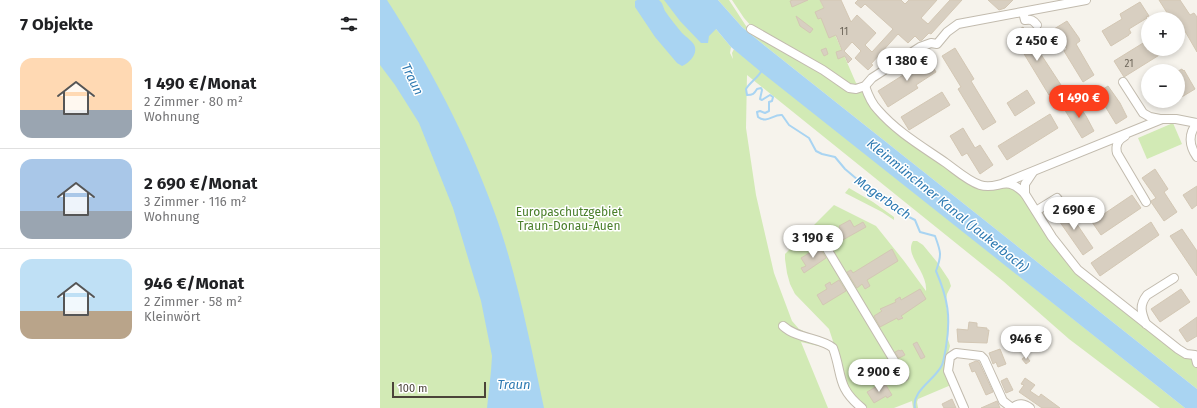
<!DOCTYPE html>
<html lang="de">
<meta charset="utf-8">
<style>
body{margin:0;font-family:"Fira Sans",sans-serif;background:#f2f2f2;color:#202124;height:100vh;display:flex;flex-direction:column;font-size:15px;white-space:nowrap}
*{box-sizing:border-box;margin:0}
p{font-size:13px;color:#757577}
.icon{flex:none;width:22px;height:22px;fill:none;stroke:currentColor;stroke-width:2;stroke-linecap:round;stroke-linejoin:round}
.map{position:relative;flex:1;overflow:hidden}
.sheet{display:flex;flex-direction:column;background:#fff;width:380px}
.sheet>*{flex:none}
.buttons{position:absolute;left:761px;top:12px;display:grid;gap:8px}
.buttons a{display:grid;place-items:center;width:44px;height:44px;border-radius:50%;background:#fff;box-shadow:0 2px 6px #0003;font-size:20px}
.scale{position:absolute;left:12px;bottom:10px;width:94px;box-sizing:border-box;padding-left:4px;border:2px solid #4b4439;border-top:0;font-size:11px;line-height:14px;white-space:nowrap;color:#4b4439;-webkit-text-stroke:3px #fff;paint-order:stroke}
.price{position:absolute;translate:-50% -34px;padding:0 9px;border-radius:14px;background:#fff;color:#222;font-size:13px;line-height:26px;filter:drop-shadow(0 1px 2px #0008)}
.price::after{content:'';position:absolute;left:50%;top:24px;width:12px;height:9px;margin-left:-6px;background:inherit;clip-path:polygon(0 0,100% 0,50% 100%)}
.price.on{background:#fc3f1d;color:#fff}
ul{padding:0;list-style:none}
li{display:flex;align-items:center;gap:12px;height:100px;padding:0 20px}
li+li{border-top:1px solid #e0e0e0}
li span{display:grid;place-items:center;flex:none;width:112px;height:80px;border-radius:12px;color:#555}
li>.icon{margin-inline-start:auto}
span .icon{width:48px;height:48px;fill:#fffc;stroke-width:1}
li b{font-size:17px}
h2{display:flex;justify-content:space-between;align-items:center;height:48px;padding:0 20px;font-size:17px}
main{display:flex;flex:1;min-height:0}
.map>svg:first-child{display:block}
.green{fill:#d2eab5}
.water{fill:#a9d4f2}
.lines{fill:none;stroke-linecap:round;stroke-linejoin:round}
.stream{stroke:#a9d4f2;stroke-width:2}
.building{fill:#d8cfc1;stroke:#d3c7b4}
.minor-casing{stroke:#c2bbae;stroke-width:10}
.minor{stroke:#fff;stroke-width:8}
.labels{text-anchor:middle;stroke-width:3;stroke-linejoin:round;paint-order:stroke}
.number-label{font-size:10px;fill:#6e675b}
.park-label{font-size:12px;fill:#4a7f2a;stroke:#fff}
.water-label{font-size:13px;font-style:italic;fill:#2e7ab2;stroke:#fff}
</style>
<main>
<section class="sheet">
<h2>7 Objekte<svg class="icon" aria-label="filters" viewBox="0 0 24 24"><path d="M4 7h16M4 17h16"/><circle cx="9" cy="7" r="2"/><circle cx="15" cy="17" r="2"/></svg></h2>
<ul>
<li><span style="background:linear-gradient(#ffd9b3 65%,#9aa5b1 0)"><svg class="icon" aria-label="home" viewBox="0 0 24 24"><path d="M3 11l9-7 9 7M6 9v11h12V9"/></svg></span><div><b>1 490 €/Monat</b><p>2 Zimmer · 80 m²</p><p>Wohnung</p></div></li>
<li><span style="background:linear-gradient(#a9c7e8 65%,#9aa5b1 0)"><svg class="icon" aria-label="home" viewBox="0 0 24 24"><path d="M3 11l9-7 9 7M6 9v11h12V9"/></svg></span><div><b>2 690 €/Monat</b><p>3 Zimmer · 116 m²</p><p>Wohnung</p></div></li>
<li><span style="background:linear-gradient(#bfe0f5 65%,#b9a48a 0)"><svg class="icon" aria-label="home" viewBox="0 0 24 24"><path d="M3 11l9-7 9 7M6 9v11h12V9"/></svg></span><div><b>946 €/Monat</b><p>2 Zimmer · 58 m²</p><p>Kleinwört</p></div></li>
</ul>
</section>
<div class="map">
<svg width="817" height="408" viewBox="0 0 817 408">
<rect width="100%" height="100%" fill="#f6f3ec"/>
<!-- green -->
<g class="green">
<polygon points="0,0 302,0 336,29 351,47 350,53 353,59 352,53 354,49 805,408 780,408 689,339 623,281 367,75 366,128 376,195 394,273 412,321 419,329 448,342 447,348 421,342 448,408 0,408"/>
<polygon points="338,0 349,0 368,29 467,88 482,88 496,110 587,179 622,185 638,190 691,265 811,357 817,366 817,389 379,41 362,27"/>
<polygon points="352,0 440,0 476,83 483,85 477,88 372,27 364,18"/>
<polygon points="793,123 802,144 767,159 758,138"/>
<polygon points="469,188 493,202 514,217 514,220 502,212 465,193"/>
<path d="M 454,205 L 496,226 L 524,261 L 546,291 C 548,272 524,255 533,241 L 537,241 L 543,245 L 557,262 L 569,280 L 571,286 L 567,294 L 566,302 L 569,329 L 567,336 L 570,346 L 564,367 L 571,385 L 538,399 L 537,402 L 538,408 L 533,408 L 532,401 L 514,408 L 487,408 L 482,405 L 470,393 L 449,329 L 415,294 L 410,284 L 407,273 L 405,259 L 405,254 Z"/>
</g>
<!-- water -->
<g class="water">
<path d="M 0,0 L 7,0 C 50,67 87,136 114,211 C 137,274 150,342 164,408 L 107,408 L 111,371 L 112,356 L 101,301 L 73,208 L 39,123 L 15,85 L 0,65 Z"/>
<path d="M 257,0 L 279,0 C 283,3 283,7 285,11 C 290,18 296,26 302,33 C 306,37 314,42 315,47 C 317,55 309,63 302,66 L 297,63 L 275,37 L 255,7 L 255,1 Z"/>
<polygon points="284,0 338,0 362,27 379,41 817,389 817,408 805,408 381,72 351,47 336,29 329,36 328,43 321,43 300,21"/>
</g>
<g class="lines">
<!-- stream -->
<path class="stream" d="M 382,70 C 378,78 371,81 366,89 L 367,95 C 373,95 374,94 377,89 L 381,88 L 382,90 L 380,99 L 382,100 L 390,95 L 393,97 L 392,101 L 389,102 L 389,111 L 385,113 L 380,111 L 377,112 L 378,117 C 387,124 393,114 402,115 L 409,125 L 429,138 L 436,151 L 442,154 L 455,157 L 465,169 L 478,180 L 480,184 L 498,191 L 503,199 L 519,208 L 527,216 L 535,220 L 540,232 L 555,236 C 561,252 562,255 556,271 C 568,299 571,317 566,347 C 565,353 564,360 562,365 C 555,380 531,391 535,408"/>
</g>
<!-- building -->
<g class="building">
<polygon points="413,0 428,0 412,7 410,1"/>
<polygon points="440,0 461,0 471,22 477,15 496,33 485,45 492,52 513,29 485,4 481,8 475,3 478,0 521,0 525,4 529,0 557,0 541,18 548,24 570,0 582,0 551,34 549,33 542,40 540,41 535,36 528,43 518,34 491,64 493,65 488,70 475,58 481,51 472,42 464,51 472,59 468,63 465,56 458,59 456,52 462,50 456,35 449,38 441,18 438,19 435,12 444,8"/>
<polygon points="608,0 633,0 625,8 619,10"/>
<polygon points="779,0 800,0 810,15 814,13 817,17 817,52 798,19 791,19"/>
<polygon points="760,2 769,16 766,17 767,18 749,29 751,33 749,34 749,35 731,46 722,31 742,19 740,14"/>
<polygon points="416,16 433,29 430,33 420,26"/>
<polygon points="687,21 699,38 700,41 696,44 714,75 703,82 684,51 687,49 674,29"/>
<polygon points="643,27 681,85 682,87 669,95 632,34"/>
<polygon points="768,40 768,49 789,49 744,77 734,61"/>
<polygon points="446,48 448,54 444,56 441,50"/>
<polygon points="575,48 594,79 591,81 616,122 603,130 578,89 581,87 562,56"/>
<polygon points="547,57 556,72 536,85 538,88 508,107 498,91 528,72 527,70"/>
<polygon points="802,69 803,71 804,70 815,89 800,98 798,94 798,71"/>
<polygon points="728,86 740,103 747,117 736,124 717,93"/>
<polygon points="647,90 655,103 635,116 627,103"/>
<polygon points="562,92 570,105 529,130 521,117"/>
<polygon points="695,100 706,116 714,131 702,138 683,107"/>
<polygon points="670,114 678,128 627,160 618,146"/>
<polygon points="583,128 595,148 600,145 613,165 600,174 587,153 582,156 570,136"/>
<polygon points="775,169 788,189 784,192 797,212 784,221 771,202 771,201 776,198 762,178"/>
<polygon points="817,186 817,205 812,209 803,195"/>
<polygon points="752,195 761,208 721,235 712,222"/>
<polygon points="686,208 713,248 703,255 675,215"/>
<polygon points="470,220 474,227 483,222 486,227 452,246 448,241 443,236 460,228 459,226"/>
<polygon points="771,222 779,235 720,276 711,263"/>
<polygon points="802,229 817,251 817,276 790,236"/>
<polygon points="439,247 446,258 424,273 421,268 426,266 421,258"/>
<polygon points="512,249 518,261 487,280 490,286 485,289 482,284 477,288 467,272 471,270 473,273"/>
<polygon points="459,280 466,291 443,305 437,295 447,289 445,285 450,282 451,285"/>
<polygon points="540,289 546,299 521,316 523,318 518,320 517,318 500,327 494,316 502,311 500,309 516,302 515,300 520,297 521,300"/>
<polygon points="801,289 810,302 780,322 771,309"/>
<polygon points="817,317 817,336 807,342 799,330"/>
<polygon points="589,322 597,323 597,327 607,328 607,330 609,330 607,343 578,342 577,329 588,330"/>
<polygon points="537,342 545,357 541,359 533,344"/>
<polygon points="620,349 626,364 618,367 616,362 613,364 609,353"/>
<polygon points="519,350 520,351 522,350 525,355 519,358 515,352"/>
<polygon points="646,356 650,361 646,364 642,359"/>
<polygon points="596,361 599,362 613,392 606,395 595,371 592,372 589,364"/>
<polygon points="627,378 633,390 626,393 621,381"/>
<polygon points="645,378 655,385 650,391 659,397 661,394 680,408 662,408 639,392 644,385 641,384"/>
<polygon points="504,382 512,395 507,398 506,396 494,403 487,392"/>
<polygon points="572,399 576,408 564,408 562,404"/>
<polygon points="617,401 620,408 601,408"/>
</g>
<g class="lines">
<defs>
<g id="minor">
<path d="M 643,12 L 645,20 C 651,19 653,20 657,25"/>
<polyline points="371,29 443,70 469,88 476,89 485,86 492,78 540,47 551,43 557,44 567,32 578,24 706,0"/>
<polyline points="743,82 763,113 770,117 780,119"/>
<path d="M 485,86 C 488,95 492,104 498,110 C 517,132 543,147 566,163 C 577,171 588,181 600,185 C 619,191 625,173 645,194 L 672,237 L 698,270 L 798,349 L 806,354 L 815,355 L 817,363"/>
<path d="M 817,123 C 808,134 809,146 817,157"/>
<path d="M 745,136 C 738,140 735,145 737,153 L 766,202"/>
<polyline points="624,183 782,119 796,119 817,123"/>
<polyline points="645,194 645,184 653,172"/>
<polyline points="656,211 677,198 682,205"/>
<polyline points="444,244 524,377"/>
<path d="M 766,324 C 761,312 759,305 767,295 L 794,278"/>
<path d="M 403,326 C 417,339 442,338 453,348 C 463,375 456,387 482,408"/>
<polyline points="584,408 568,371 570,357 576,353 601,356 604,359 623,401 632,408"/>
<path d="M 633,408 C 638,402 645,404 650,408"/>
</g>
</defs>
<!-- minor casing -->
<use href="#minor" class="minor-casing"/>
<!-- minor -->
<use href="#minor" class="minor"/>
</g>
<g class="labels">
<!-- number labels -->
<g class="number-label">
<text x="464" y="35">11</text>
<text x="749" y="67">21</text>
</g>
<!-- park labels -->
<g class="park-label">
<text x="189" y="216">Europaschutzgebiet<tspan x="189" dy="14">Traun-Donau-Auen</tspan></text>
</g>
<!-- water labels -->
<g class="water-label">
<text transform="translate(33 79) rotate(64)" y="5">Traun</text>
<text transform="translate(503 197) rotate(35)" y="5">Magerbach</text>
<text transform="translate(568 205) rotate(39)" y="5">Kleinmünchner Kanal (Jaukerbach)</text>
<text x="134" y="389">Traun</text>
</g>
</g>
</svg>
<div class="buttons">
<a>+</a>
<a>−</a>
</div>
<div class="scale">100 m</div>
<b class="price" style="left:657px;top:62px">2 450 €</b>
<b class="price" style="left:527px;top:82px">1 380 €</b>
<b class="price on" style="left:699px;top:119px">1 490 €</b>
<b class="price" style="left:694px;top:231px">2 690 €</b>
<b class="price" style="left:433px;top:259px">3 190 €</b>
<b class="price" style="left:646px;top:360px">946 €</b>
<b class="price" style="left:499px;top:393px">2 900 €</b>
</div>
</main>
